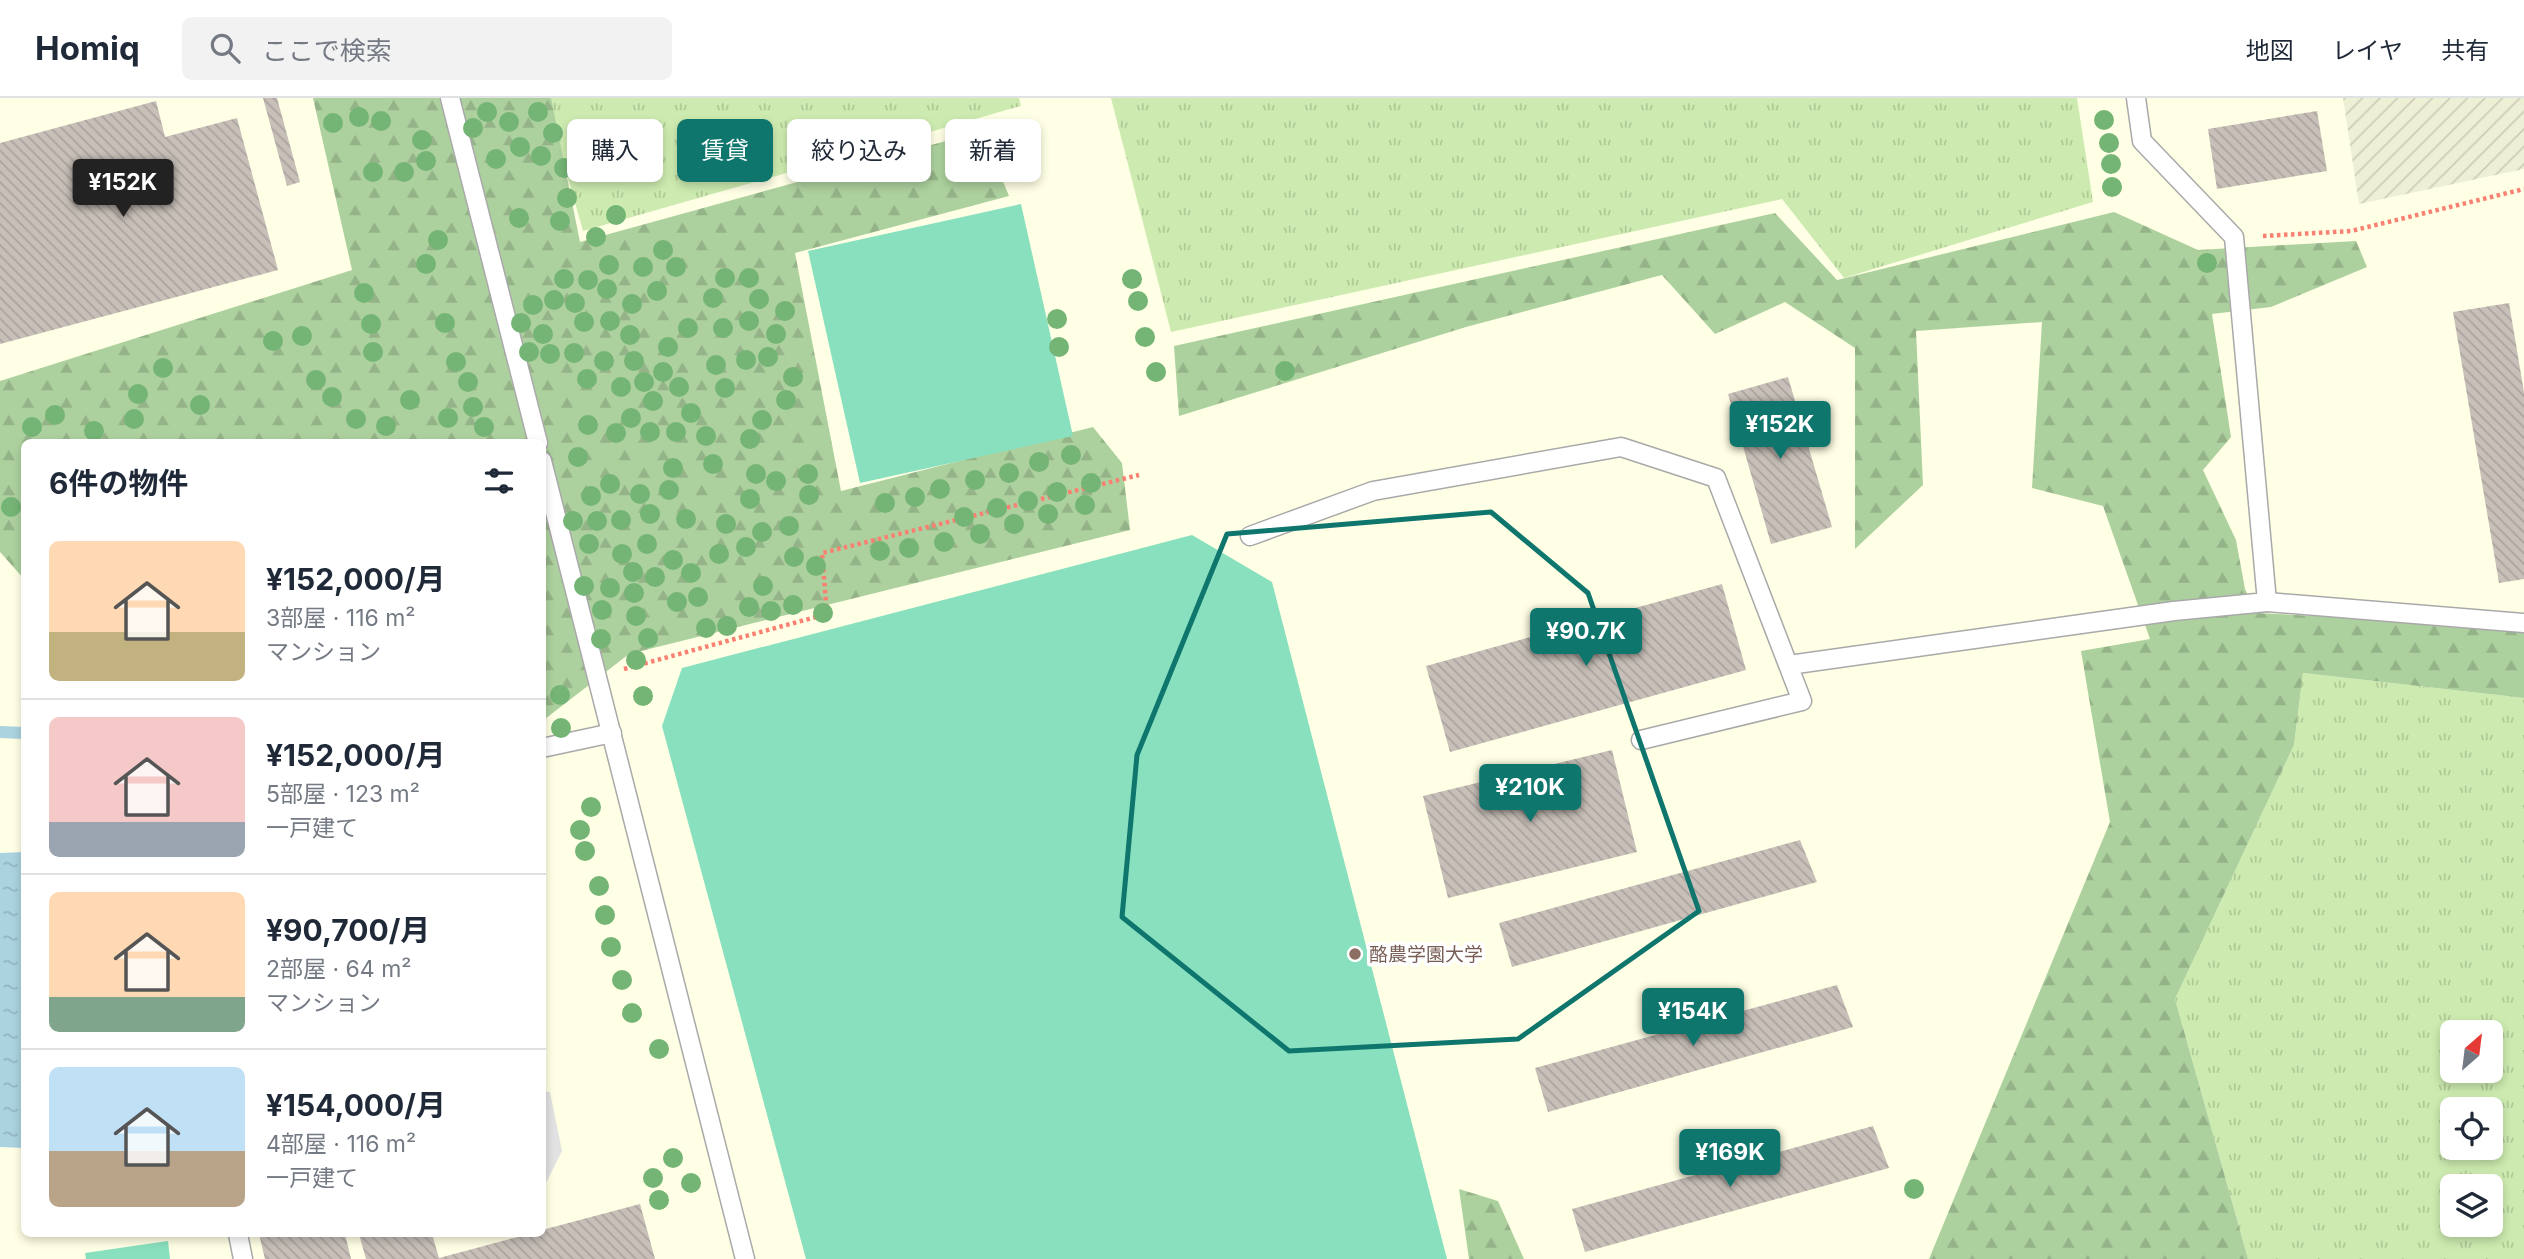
<!DOCTYPE html>
<html lang="ja">
<meta charset="utf-8">
<style>
body{margin:0;font-family:Inter,"Noto Sans JP",sans-serif;background:#f2f2f3;color:#1f2937;height:100vh;display:flex;flex-direction:column;font-size:26px;white-space:nowrap}
*{box-sizing:border-box;margin:0}
p{font-size:23px;color:#747a83}
.icon{flex:none;width:38px;height:38px;fill:none;stroke:currentColor;stroke-width:2;stroke-linecap:round;stroke-linejoin:round}
.map{position:relative;flex:1;overflow:hidden}
.drawer{position:absolute;left:21px;top:341px;width:525px;height:798px;display:flex;flex-direction:column;background:#fff;border-radius:10px;box-shadow:0 4px 10px #0003}
.drawer>*{flex:none}
.guide{position:absolute;left:567px;top:21px;width:665px;height:63px;display:flex;gap:14px}
.needle{width:46px;rotate:28deg}
.fabs{position:absolute;left:2440px;top:922px;display:grid;gap:14px}
.fabs a{display:grid;place-items:center;width:63px;height:63px;border-radius:10px;background:#fff;box-shadow:0 4px 10px #0003;font-size:35px}
.price{position:absolute;translate:-50% -60px;padding:0 16px;border-radius:7px;background:#0f766e;color:#fff;font-size:23px;line-height:46px;filter:drop-shadow(0 2px 4px #0008)}
.price::after{content:'';position:absolute;left:50%;top:42px;width:21px;height:16px;margin-left:-10px;background:inherit;clip-path:polygon(0 0,100% 0,50% 100%)}
.price.current{background:#222;color:#fff}
ul{padding:0;list-style:none}
li{display:flex;align-items:center;gap:21px;height:175px;padding:0 28px}
li+li{border-top:2px solid #e0e1e3}
li span{display:grid;place-items:center;flex:none;width:196px;height:140px;border-radius:10px;color:#555}
li>.icon{margin-inline-start:auto}
span .icon{width:84px;height:84px;fill:#fffc;stroke-width:1}
li b{font-size:30px}
h2{display:flex;justify-content:space-between;align-items:center;height:84px;padding:0 28px;font-size:30px}
.tag{padding:0 24px;border-radius:10px;background:#fff;box-shadow:0 4px 10px #0003;font-size:24px;line-height:63px}
.tag.current{background:#0f766e;color:#fff}
header{display:flex;align-items:center;gap:42px;box-sizing:border-box;height:98px;padding:0 35px;background:#fff;border-bottom:2px solid #e0e1e3}
header strong{font-size:33px}
nav{display:flex;gap:38px;margin-inline-start:auto;font-size:24px}
.search{width:490px;height:63px;background:#f2f2f3;display:flex;align-items:center;gap:18px;box-sizing:border-box;padding:0 24px;border-radius:10px;color:#747a83;font-size:26px}
.map>svg:first-child{display:block}
.education{fill:#ffffe5;fill-rule:evenodd}
.farmland{fill:url(#farmland-furrows)}
.grass{fill:url(#grass-tufts);fill-rule:evenodd}
.forest{fill:url(#forest-firs)}
.pitch{fill:#88e0be}
.parking{fill:#e2e2e2}
.water{fill:url(#water-ripples)}
.lines{fill:none;stroke-linecap:round;stroke-linejoin:round}
.stream{stroke:#aad3df;stroke-width:12}
.building{fill:url(#building-back-hatch)}
.service-casing{stroke:#a9a9a9;stroke-width:21}
.path{stroke:#fa8072;stroke-width:4.5;stroke-dasharray:3.5 3.5;stroke-linecap:butt}
.service{stroke:#fff;stroke-width:18}
.tree{fill:#74b475}
.marked{fill:none;stroke:#0f766e;stroke-width:5;stroke-linejoin:round}
.education-dot{fill:#8d6e63;stroke:#fff;stroke-width:2.5}
.labels{text-anchor:middle;stroke-width:7;stroke-linejoin:round;paint-order:stroke}
.education-label{font-size:19px;fill:#785e54;stroke:#fff;text-anchor:start}
</style>
<header>
<strong>Homiq</strong>
<div class="search"><svg class="icon" aria-label="search" viewBox="0 0 24 24"><circle cx="10" cy="10" r="6"/><path d="M15 15l6 6"/></svg>ここで検索</div>
<nav><a>地図</a><a>レイヤ</a><a>共有</a></nav>
</header>
<div class="map">
<svg width="2524" height="1161" viewBox="0 0 2524 1161">
<defs>
<pattern id="farmland-furrows" width="10" height="10" patternUnits="userSpaceOnUse" patternTransform="scale(1.75)"><rect width="10" height="10" fill="#eef0d5"/><path d="M-1 1l2-2M0 10L10 0M9 11l2-2" fill="none" stroke="#ccceb7"/></pattern>
<pattern id="grass-tufts" width="24" height="20" patternUnits="userSpaceOnUse" patternTransform="scale(1.75)"><rect width="24" height="20" fill="#cdebb0"/><path d="M3 7l-1-3M5 7V3M7 7l1-3M15 17l-1-3M17 17v-4M19 17l1-3" fill="none" stroke="#b0c997"/></pattern>
<pattern id="forest-firs" width="22" height="20" patternUnits="userSpaceOnUse" patternTransform="scale(1.75)"><rect width="22" height="20" fill="#add19e"/><path d="M5 1l3.5 6h-7zM16 11l3.5 6h-7z" fill="#95b388"/></pattern>
<pattern id="water-ripples" width="26" height="14" patternUnits="userSpaceOnUse" patternTransform="scale(1.75)"><rect width="26" height="14" fill="#aad3df"/><path d="M2 4q2-2 4 0t4 0M15 11q2-2 4 0t4 0" fill="none" stroke="#92b5bf"/></pattern>
<pattern id="building-back-hatch" width="6" height="6" patternUnits="userSpaceOnUse" patternTransform="scale(1.75)"><rect width="6" height="6" fill="#c7bfb8"/><path d="M-1 5l2 2M0 0l6 6M5-1l2 2" fill="none" stroke="#aba49e"/></pattern>
</defs>
<rect width="100%" height="100%" fill="#f2efe9"/>
<!-- education -->
<path class="education" d="M 0,0 L 2524,0 L 2524,577 L 2044,1161 L 0,1161 ZM 24,345 L 542,345 L 542,1136 L 24,1136 Z"/>
<!-- farmland -->
<polygon class="farmland" points="2343,0 2524,0 2524,71 2359,106"/>
<!-- grass -->
<g class="grass">
<polygon points="545,0 1019,0 1021,8 583,133"/>
<polygon points="1111,0 2077,0 2093,104 1844,180 1782,101 1171,234"/>
<path d="M 2303,575 L 2524,600 L 2524,1161 L 2248,1161 L 2175,901 L 2294,647 ZM 2452,934 L 2490,934 L 2490,973 L 2452,973 ZM 2452,1012 L 2490,1012 L 2490,1050 L 2452,1050 ZM 2452,1088 L 2490,1088 L 2490,1127 L 2452,1127 Z"/>
</g>
<!-- forest -->
<g class="forest">
<polygon points="313,0 551,0 580,144 982,33 1009,98 795,155 841,393 1093,329 1122,365 1130,432 629,556 545,621 542,620 542,345 24,345 24,481 0,454 0,283 352,172"/>
<polygon points="2114,114 2198,152 2356,143 2367,169 2271,209 2212,216 2231,339 2203,372 2236,442 2245,491 2257,515 2524,528 2524,600 2303,575 2294,647 2175,901 2248,1161 1929,1161 2110,724 2081,553 2150,541 2103,408 2032,390 2042,224 1916,233 1923,387 1855,451 1855,250 1785,204 1715,236 1662,177 1466,229 1179,318 1174,248 1775,115 1837,182"/>
<polygon points="1459,1091 1498,1103 1524,1161 1469,1161"/>
</g>
<!-- pitch -->
<g class="pitch">
<polygon points="1021,106 1073,338 860,385 808,153"/>
<polygon points="1192,437 1272,484 1447,1161 806,1161 662,628 682,570"/>
<polygon points="168,1143 170,1161 86,1161 85,1155"/>
</g>
<!-- parking -->
<polygon class="parking" points="543,993 550,994 562,1053 543,1091"/>
<!-- water -->
<polygon class="water" points="24,754 24,1050 0,1049 0,755"/>
<g class="lines">
<!-- stream -->
<polyline class="stream" points="0,634 24,635"/>
</g>
<!-- building -->
<g class="building">
<polygon points="263,0 277,0 300,84 287,88"/>
<polygon points="156,3 165,39 237,20 278,172 0,246 0,45"/>
<polygon points="2317,13 2327,73 2217,91 2208,31"/>
<polygon points="2509,205 2524,294 2524,481 2499,485 2453,214"/>
<polygon points="1788,279 1832,429 1771,446 1728,296"/>
<polygon points="1722,486 1746,572 1450,654 1426,568"/>
<polygon points="1612,652 1637,754 1448,800 1423,698"/>
<polygon points="1800,742 1817,784 1512,869 1499,825"/>
<polygon points="1837,887 1853,929 1548,1014 1535,970"/>
<polygon points="1873,1028 1889,1070 1585,1154 1572,1111"/>
<polygon points="640,1106 655,1161 366,1161 359,1136 432,1136 439,1160 529,1136 542,1136 542,1132"/>
<polygon points="259,1136 345,1136 351,1161 265,1161"/>
</g>
<g class="lines">
<defs>
<g id="service">
<polyline points="450,0 538,345"/>
<polyline points="542,363 745,1161"/>
<polyline points="1250,438 1373,393 1621,349 1716,380 1802,603 1641,642"/>
<polyline points="2267,504 2524,525"/>
<polyline points="1789,567 2174,513 2267,504 2234,139 2142,43 2136,0"/>
<polyline points="542,650 612,635"/>
<polyline points="238,1136 243,1161"/>
</g>
</defs>
<!-- service casing -->
<use href="#service" class="service-casing"/>
<!-- path -->
<g class="path">
<polyline points="2263,138 2351,133 2524,91"/>
<polyline points="624,571 827,516 822,455 1139,377"/>
</g>
<!-- service -->
<use href="#service" class="service"/>
</g>
<!-- trees -->
<g class="tree">
<circle cx="487" cy="14" r="10"/>
<circle cx="538" cy="14" r="10"/>
<circle cx="359" cy="19" r="10"/>
<circle cx="2104" cy="22" r="10"/>
<circle cx="381" cy="23" r="10"/>
<circle cx="509" cy="24" r="10"/>
<circle cx="333" cy="25" r="10"/>
<circle cx="473" cy="30" r="10"/>
<circle cx="553" cy="35" r="10"/>
<circle cx="422" cy="42" r="10"/>
<circle cx="2109" cy="45" r="10"/>
<circle cx="520" cy="49" r="10"/>
<circle cx="541" cy="58" r="10"/>
<circle cx="496" cy="61" r="10"/>
<circle cx="426" cy="63" r="10"/>
<circle cx="2111" cy="66" r="10"/>
<circle cx="564" cy="70" r="10"/>
<circle cx="373" cy="74" r="10"/>
<circle cx="404" cy="74" r="10"/>
<circle cx="2112" cy="89" r="10"/>
<circle cx="567" cy="100" r="10"/>
<circle cx="616" cy="117" r="10"/>
<circle cx="519" cy="120" r="10"/>
<circle cx="560" cy="123" r="10"/>
<circle cx="596" cy="139" r="10"/>
<circle cx="438" cy="142" r="10"/>
<circle cx="663" cy="152" r="10"/>
<circle cx="2207" cy="165" r="10"/>
<circle cx="426" cy="166" r="10"/>
<circle cx="609" cy="167" r="10"/>
<circle cx="643" cy="169" r="10"/>
<circle cx="676" cy="169" r="10"/>
<circle cx="725" cy="180" r="10"/>
<circle cx="749" cy="180" r="10"/>
<circle cx="564" cy="181" r="10"/>
<circle cx="1132" cy="181" r="10"/>
<circle cx="588" cy="182" r="10"/>
<circle cx="607" cy="191" r="10"/>
<circle cx="657" cy="193" r="10"/>
<circle cx="364" cy="195" r="10"/>
<circle cx="713" cy="200" r="10"/>
<circle cx="759" cy="201" r="10"/>
<circle cx="554" cy="202" r="10"/>
<circle cx="1138" cy="203" r="10"/>
<circle cx="575" cy="205" r="10"/>
<circle cx="632" cy="206" r="10"/>
<circle cx="533" cy="207" r="10"/>
<circle cx="785" cy="213" r="10"/>
<circle cx="1057" cy="221" r="10"/>
<circle cx="610" cy="223" r="10"/>
<circle cx="749" cy="223" r="10"/>
<circle cx="584" cy="224" r="10"/>
<circle cx="445" cy="225" r="10"/>
<circle cx="521" cy="225" r="10"/>
<circle cx="371" cy="226" r="10"/>
<circle cx="688" cy="230" r="10"/>
<circle cx="723" cy="230" r="10"/>
<circle cx="543" cy="236" r="10"/>
<circle cx="776" cy="236" r="10"/>
<circle cx="630" cy="237" r="10"/>
<circle cx="302" cy="238" r="10"/>
<circle cx="1145" cy="239" r="10"/>
<circle cx="273" cy="243" r="10"/>
<circle cx="668" cy="249" r="10"/>
<circle cx="1059" cy="249" r="10"/>
<circle cx="373" cy="254" r="10"/>
<circle cx="529" cy="254" r="10"/>
<circle cx="574" cy="255" r="10"/>
<circle cx="550" cy="256" r="10"/>
<circle cx="768" cy="259" r="10"/>
<circle cx="746" cy="262" r="10"/>
<circle cx="604" cy="263" r="10"/>
<circle cx="634" cy="263" r="10"/>
<circle cx="456" cy="264" r="10"/>
<circle cx="716" cy="267" r="10"/>
<circle cx="163" cy="270" r="10"/>
<circle cx="1285" cy="273" r="10"/>
<circle cx="663" cy="274" r="10"/>
<circle cx="1156" cy="274" r="10"/>
<circle cx="793" cy="279" r="10"/>
<circle cx="587" cy="281" r="10"/>
<circle cx="316" cy="282" r="10"/>
<circle cx="468" cy="284" r="10"/>
<circle cx="644" cy="284" r="10"/>
<circle cx="621" cy="289" r="10"/>
<circle cx="679" cy="289" r="10"/>
<circle cx="725" cy="290" r="10"/>
<circle cx="138" cy="296" r="10"/>
<circle cx="332" cy="299" r="10"/>
<circle cx="410" cy="302" r="10"/>
<circle cx="786" cy="302" r="10"/>
<circle cx="653" cy="303" r="10"/>
<circle cx="200" cy="307" r="10"/>
<circle cx="473" cy="309" r="10"/>
<circle cx="691" cy="315" r="10"/>
<circle cx="55" cy="317" r="10"/>
<circle cx="448" cy="320" r="10"/>
<circle cx="631" cy="320" r="10"/>
<circle cx="134" cy="321" r="10"/>
<circle cx="356" cy="321" r="10"/>
<circle cx="762" cy="322" r="10"/>
<circle cx="588" cy="327" r="10"/>
<circle cx="386" cy="328" r="10"/>
<circle cx="32" cy="329" r="10"/>
<circle cx="484" cy="329" r="10"/>
<circle cx="94" cy="333" r="10"/>
<circle cx="650" cy="334" r="10"/>
<circle cx="676" cy="334" r="10"/>
<circle cx="616" cy="335" r="10"/>
<circle cx="706" cy="338" r="10"/>
<circle cx="750" cy="341" r="10"/>
<circle cx="1071" cy="357" r="10"/>
<circle cx="578" cy="359" r="10"/>
<circle cx="1039" cy="364" r="10"/>
<circle cx="713" cy="366" r="10"/>
<circle cx="673" cy="370" r="10"/>
<circle cx="1009" cy="375" r="10"/>
<circle cx="756" cy="376" r="10"/>
<circle cx="808" cy="376" r="10"/>
<circle cx="975" cy="382" r="10"/>
<circle cx="776" cy="383" r="10"/>
<circle cx="1091" cy="385" r="10"/>
<circle cx="610" cy="386" r="10"/>
<circle cx="940" cy="391" r="10"/>
<circle cx="669" cy="392" r="10"/>
<circle cx="1057" cy="394" r="10"/>
<circle cx="640" cy="396" r="10"/>
<circle cx="809" cy="397" r="10"/>
<circle cx="591" cy="398" r="10"/>
<circle cx="915" cy="399" r="10"/>
<circle cx="750" cy="401" r="10"/>
<circle cx="1028" cy="403" r="10"/>
<circle cx="885" cy="405" r="10"/>
<circle cx="1085" cy="407" r="10"/>
<circle cx="11" cy="409" r="10"/>
<circle cx="997" cy="410" r="10"/>
<circle cx="650" cy="416" r="10"/>
<circle cx="1048" cy="416" r="10"/>
<circle cx="964" cy="419" r="10"/>
<circle cx="686" cy="421" r="10"/>
<circle cx="621" cy="422" r="10"/>
<circle cx="573" cy="423" r="10"/>
<circle cx="597" cy="423" r="10"/>
<circle cx="726" cy="426" r="10"/>
<circle cx="1014" cy="426" r="10"/>
<circle cx="789" cy="428" r="10"/>
<circle cx="762" cy="434" r="10"/>
<circle cx="980" cy="436" r="10"/>
<circle cx="944" cy="444" r="10"/>
<circle cx="589" cy="446" r="10"/>
<circle cx="647" cy="446" r="10"/>
<circle cx="746" cy="449" r="10"/>
<circle cx="909" cy="450" r="10"/>
<circle cx="880" cy="453" r="10"/>
<circle cx="622" cy="456" r="10"/>
<circle cx="719" cy="456" r="10"/>
<circle cx="794" cy="459" r="10"/>
<circle cx="673" cy="462" r="10"/>
<circle cx="816" cy="468" r="10"/>
<circle cx="633" cy="474" r="10"/>
<circle cx="691" cy="475" r="10"/>
<circle cx="655" cy="479" r="10"/>
<circle cx="584" cy="488" r="10"/>
<circle cx="763" cy="488" r="10"/>
<circle cx="610" cy="490" r="10"/>
<circle cx="634" cy="495" r="10"/>
<circle cx="698" cy="499" r="10"/>
<circle cx="677" cy="504" r="10"/>
<circle cx="793" cy="507" r="10"/>
<circle cx="749" cy="509" r="10"/>
<circle cx="602" cy="512" r="10"/>
<circle cx="771" cy="513" r="10"/>
<circle cx="823" cy="515" r="10"/>
<circle cx="636" cy="518" r="10"/>
<circle cx="727" cy="528" r="10"/>
<circle cx="706" cy="530" r="10"/>
<circle cx="648" cy="540" r="10"/>
<circle cx="601" cy="541" r="10"/>
<circle cx="636" cy="562" r="10"/>
<circle cx="560" cy="597" r="10"/>
<circle cx="643" cy="598" r="10"/>
<circle cx="561" cy="630" r="10"/>
<circle cx="591" cy="709" r="10"/>
<circle cx="580" cy="732" r="10"/>
<circle cx="585" cy="753" r="10"/>
<circle cx="599" cy="788" r="10"/>
<circle cx="605" cy="817" r="10"/>
<circle cx="611" cy="849" r="10"/>
<circle cx="622" cy="882" r="10"/>
<circle cx="632" cy="915" r="10"/>
<circle cx="659" cy="951" r="10"/>
<circle cx="673" cy="1060" r="10"/>
<circle cx="653" cy="1080" r="10"/>
<circle cx="691" cy="1085" r="10"/>
<circle cx="1914" cy="1091" r="10"/>
<circle cx="659" cy="1102" r="10"/>
</g>
<!-- marked area -->
<path class="marked" d="M 1491,414 L 1588,495 L 1699,813 L 1518,941 L 1289,953 L 1122,819 L 1137,657 L 1227,436 Z"/>
<!-- markers -->
<circle class="education-dot" cx="1355" cy="856" r="7"/>
<g class="labels">
<!-- education labels -->
<g class="education-label">
<text x="1369" y="863">酪農学園大学</text>
</g>
</g>
</svg>
<div class="fabs">
<a><svg class="needle" viewBox="-14 -14 28 28"><path d="M0-13l5 13h-10z" fill="#e53935"/><path d="M0 13l5-13h-10z" fill="#747a83"/></svg></a>
<a><svg class="icon" aria-label="locate" viewBox="0 0 24 24"><circle cx="12" cy="12" r="6"/><path d="M12 2v4M12 18v4M2 12h4M18 12h4"/></svg></a>
<a><svg class="icon" aria-label="layers" viewBox="0 0 24 24"><path d="M12 4l9 5-9 5-9-5zM3 14l9 5 9-5"/></svg></a>
</div>
<b class="price current" style="left:123px;top:121px">¥152K</b>
<b class="price" style="left:1780px;top:363px">¥152K</b>
<b class="price" style="left:1586px;top:570px">¥90.7K</b>
<b class="price" style="left:1530px;top:726px">¥210K</b>
<b class="price" style="left:1693px;top:950px">¥154K</b>
<b class="price" style="left:1730px;top:1091px">¥169K</b>
<div class="guide">
<a class="tag">購入</a>
<a class="tag current">賃貸</a>
<a class="tag">絞り込み</a>
<a class="tag">新着</a>
</div>
<section class="drawer">
<h2>6件の物件<svg class="icon" aria-label="filters" viewBox="0 0 24 24"><path d="M4 7h16M4 17h16"/><circle cx="9" cy="7" r="2"/><circle cx="15" cy="17" r="2"/></svg></h2>
<ul>
<li><span style="background:linear-gradient(#ffd9b3 65%,#c2b280 0)"><svg class="icon" aria-label="home" viewBox="0 0 24 24"><path d="M3 11l9-7 9 7M6 9v11h12V9"/></svg></span><div><b>¥152,000/月</b><p>3部屋 · 116 m²</p><p>マンション</p></div></li>
<li><span style="background:linear-gradient(#f6c9c9 75%,#9aa5b1 0)"><svg class="icon" aria-label="home" viewBox="0 0 24 24"><path d="M3 11l9-7 9 7M6 9v11h12V9"/></svg></span><div><b>¥152,000/月</b><p>5部屋 · 123 m²</p><p>一戸建て</p></div></li>
<li><span style="background:linear-gradient(#ffd9b3 75%,#7fa58c 0)"><svg class="icon" aria-label="home" viewBox="0 0 24 24"><path d="M3 11l9-7 9 7M6 9v11h12V9"/></svg></span><div><b>¥90,700/月</b><p>2部屋 · 64 m²</p><p>マンション</p></div></li>
<li><span style="background:linear-gradient(#bfe0f5 60%,#b9a48a 0)"><svg class="icon" aria-label="home" viewBox="0 0 24 24"><path d="M3 11l9-7 9 7M6 9v11h12V9"/></svg></span><div><b>¥154,000/月</b><p>4部屋 · 116 m²</p><p>一戸建て</p></div></li>
</ul>
</section>
</div>
